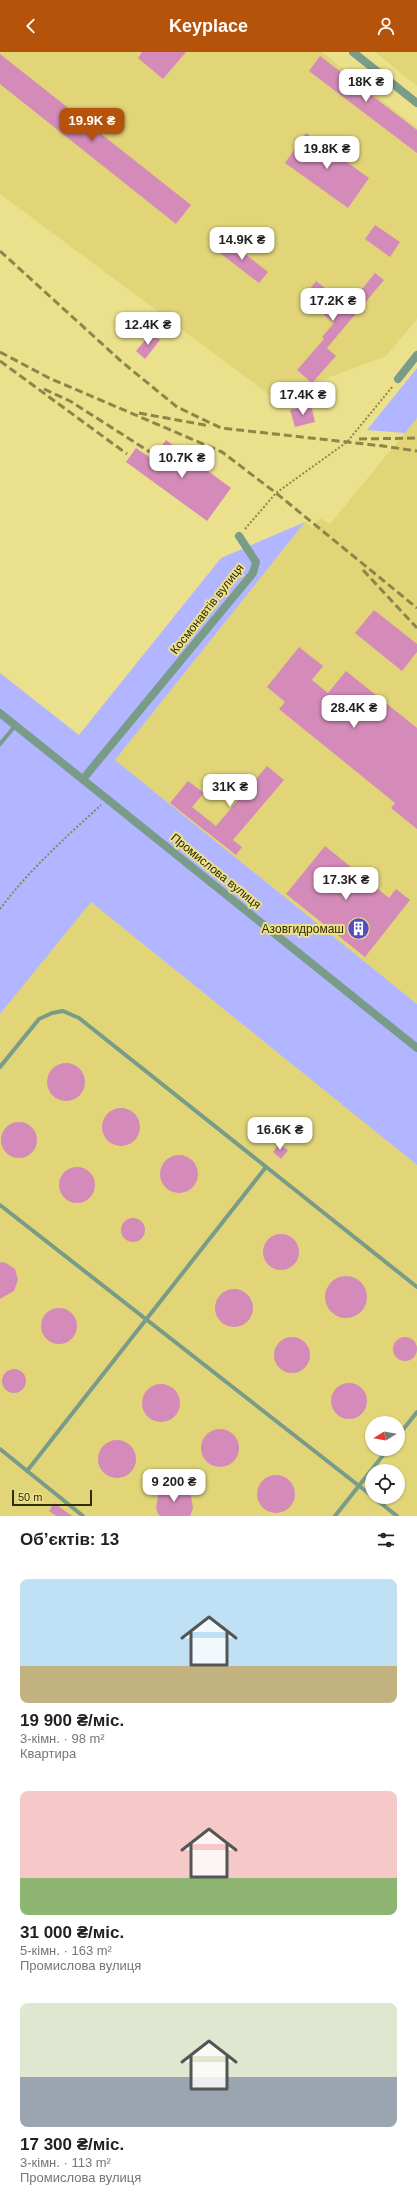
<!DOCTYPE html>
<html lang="uk">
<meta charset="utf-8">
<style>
body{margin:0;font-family:Arial,sans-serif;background:#f2f2f2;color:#222;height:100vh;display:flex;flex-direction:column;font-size:15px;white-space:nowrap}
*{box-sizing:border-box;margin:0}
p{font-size:13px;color:#767676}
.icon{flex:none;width:22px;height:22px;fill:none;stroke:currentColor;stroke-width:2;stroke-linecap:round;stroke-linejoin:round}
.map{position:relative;height:1464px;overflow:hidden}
.details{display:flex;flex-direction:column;background:#fff;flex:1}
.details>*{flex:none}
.needle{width:26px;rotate:259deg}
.controls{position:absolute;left:365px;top:1364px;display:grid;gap:8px}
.controls a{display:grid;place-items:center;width:40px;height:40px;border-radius:50%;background:#fff;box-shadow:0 1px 3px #0004;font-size:20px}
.scale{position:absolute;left:12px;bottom:10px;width:80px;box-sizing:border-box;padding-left:4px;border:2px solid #302c07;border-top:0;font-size:11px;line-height:14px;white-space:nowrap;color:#302c07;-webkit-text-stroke:3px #ebe08c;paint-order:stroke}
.price{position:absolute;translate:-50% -34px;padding:0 9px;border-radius:8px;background:#fff;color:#222;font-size:13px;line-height:26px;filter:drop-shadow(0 1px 2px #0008)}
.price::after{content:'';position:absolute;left:50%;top:24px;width:12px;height:9px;margin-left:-6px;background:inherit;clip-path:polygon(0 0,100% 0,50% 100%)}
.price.on{background:#b45309;color:#fff}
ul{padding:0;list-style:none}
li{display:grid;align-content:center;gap:8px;height:212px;padding:0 20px}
li span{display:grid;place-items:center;height:124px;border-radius:8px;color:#555}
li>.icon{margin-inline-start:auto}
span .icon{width:72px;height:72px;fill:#fffc;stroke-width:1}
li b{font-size:17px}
h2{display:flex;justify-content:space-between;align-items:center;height:48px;padding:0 20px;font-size:17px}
header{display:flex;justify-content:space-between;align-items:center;height:52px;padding:0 20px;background:#b45309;color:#fff;font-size:18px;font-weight:700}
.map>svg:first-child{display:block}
.built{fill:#e1d578;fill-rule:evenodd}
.green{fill:#b2b5ff}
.building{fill:#d48bb9}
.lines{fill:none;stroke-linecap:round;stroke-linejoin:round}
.path{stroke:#8e874a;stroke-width:2;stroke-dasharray:2 2;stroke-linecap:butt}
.lane{stroke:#799c89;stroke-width:4}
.street{stroke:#799c89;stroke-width:8}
.rail{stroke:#8d8649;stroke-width:3;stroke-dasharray:8 4;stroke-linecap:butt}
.labels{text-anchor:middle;stroke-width:4;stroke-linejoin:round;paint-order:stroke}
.street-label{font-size:12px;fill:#302c07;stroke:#ebe08c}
.poi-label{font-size:12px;fill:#302c07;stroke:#ebe08c;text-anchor:end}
</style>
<header><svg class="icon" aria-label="back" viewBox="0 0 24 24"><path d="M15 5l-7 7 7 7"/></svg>Keyplace<svg class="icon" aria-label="person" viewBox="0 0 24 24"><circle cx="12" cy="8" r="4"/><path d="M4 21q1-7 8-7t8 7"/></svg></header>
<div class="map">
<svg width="417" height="1464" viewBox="0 0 417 1464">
<rect width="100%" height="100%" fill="#ebe08c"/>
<!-- built -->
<g class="built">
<polygon points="0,0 322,0 417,76 417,267 386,304 274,346 0,142"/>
<polygon points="375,0 417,0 417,34"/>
<polygon points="417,366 417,952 115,708 305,470 313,476 320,466 330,472"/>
<path d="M 90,849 L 417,1113 L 417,1464 L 0,1464 L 0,962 ZM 372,1371 L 398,1371 L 398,1397 L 372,1397 ZM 372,1419 L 398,1419 L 398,1445 L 372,1445 Z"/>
</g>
<!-- green -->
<g class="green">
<polygon points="417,316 417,366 405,381 367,378"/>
<polygon points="305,470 115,708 417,952 417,1113 91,850 0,962 0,621 79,683 221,506"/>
</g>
<!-- building -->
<g class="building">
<polygon points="142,0 186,0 163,27 138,6"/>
<polygon points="0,2 191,153 176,172 0,32"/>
<polygon points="320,4 417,78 417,101 309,19"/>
<polygon points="306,81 369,126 348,156 285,111"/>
<polygon points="375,173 400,190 390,205 365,187"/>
<polygon points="225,186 268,220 259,231 216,198"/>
<polygon points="375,221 384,228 327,296 336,304 312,331 297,318 324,287 322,285 334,271 303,246 316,229 348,254"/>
<polygon points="151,281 160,288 145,307 136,299"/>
<polygon points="311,353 315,370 295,375 290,358"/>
<polygon points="166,388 231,436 207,469 126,410 136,396 152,407"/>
<polygon points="374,558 417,592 417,600 402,619 355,581"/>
<polygon points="299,595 323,614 312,628 328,641 346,619 417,676 417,777 391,756 395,751 279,657 285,650 267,635"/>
<polygon points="267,714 284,728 233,788 242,795 236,803 170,751 188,729 204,741 192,755 216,774"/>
<polygon points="325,794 389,846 396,837 410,848 365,905 286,842"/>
<circle cx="66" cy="1030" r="19"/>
<circle cx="121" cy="1075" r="19"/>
<circle cx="19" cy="1088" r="18"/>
<polygon points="279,1092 288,1098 281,1107 273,1100"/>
<circle cx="179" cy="1122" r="19"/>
<circle cx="77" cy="1133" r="18"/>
<circle cx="133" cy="1178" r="12"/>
<circle cx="281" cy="1200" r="18"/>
<polygon points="0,1210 6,1211 15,1217 18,1228 14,1239 0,1247"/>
<circle cx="346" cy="1245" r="21"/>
<circle cx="234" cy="1256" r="19"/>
<circle cx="59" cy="1274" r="18"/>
<circle cx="405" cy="1297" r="12"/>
<circle cx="292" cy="1303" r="18"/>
<circle cx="14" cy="1329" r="12"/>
<circle cx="349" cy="1349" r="18"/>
<circle cx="161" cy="1351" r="19"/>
<circle cx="220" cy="1396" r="19"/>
<circle cx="117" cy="1407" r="19"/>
<circle cx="276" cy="1442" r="19"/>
<polygon points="171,1434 183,1436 191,1444 193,1456 190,1464 160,1464 158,1462 156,1456 158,1444 161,1440"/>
<polygon points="54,1451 72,1464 56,1464 49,1459"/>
</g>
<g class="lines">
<!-- path -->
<g class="path">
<polyline points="245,477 276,441 347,390 393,334"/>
<path d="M 0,857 C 29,818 65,786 101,753"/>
</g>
<!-- lane -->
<g class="lane">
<polyline points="0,692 15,674"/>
<polyline points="0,1015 39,967 52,961 63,959 79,966 417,1235"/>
<polyline points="0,1153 372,1444"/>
<polyline points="398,1384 417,1360"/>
<polyline points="0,1397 83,1464"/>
<polyline points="27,1419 266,1115"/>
<polyline points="373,1445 397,1464"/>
<polyline points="335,1464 388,1397"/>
</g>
<!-- street -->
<g class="street">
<polyline points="353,0 417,51"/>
<polyline points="398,327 417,303"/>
<polyline points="0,661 417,996"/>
<polyline points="83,727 253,521 256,510 239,484"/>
</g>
<!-- rail -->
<g class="rail">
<polyline points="0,199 122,310 177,355 221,376 383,394 417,399"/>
<polyline points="0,300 49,326 222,400 276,441 417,556"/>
<polyline points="0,309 127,402"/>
<polyline points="44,337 70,349 150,400"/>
<polyline points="139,361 210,374"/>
<polyline points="359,387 417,386"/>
<polyline points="363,518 417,576"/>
</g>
</g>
<!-- icons -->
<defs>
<symbol id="building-disc" viewBox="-11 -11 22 22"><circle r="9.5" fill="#574cc4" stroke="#ebe08c"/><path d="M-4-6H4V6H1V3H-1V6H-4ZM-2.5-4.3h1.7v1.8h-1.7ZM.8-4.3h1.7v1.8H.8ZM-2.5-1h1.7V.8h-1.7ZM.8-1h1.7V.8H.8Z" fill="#fff"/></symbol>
</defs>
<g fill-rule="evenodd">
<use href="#building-disc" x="346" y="864" width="25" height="25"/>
</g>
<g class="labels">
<!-- street labels -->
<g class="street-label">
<text transform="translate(207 557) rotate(-52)" y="4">Космонавтів вулиця</text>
<text transform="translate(216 819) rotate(39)" y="4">Промислова вулиця</text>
</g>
<!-- poi labels -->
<g class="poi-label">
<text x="344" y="881">Азовгидромаш</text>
</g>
</g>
</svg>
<div class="controls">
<a><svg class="needle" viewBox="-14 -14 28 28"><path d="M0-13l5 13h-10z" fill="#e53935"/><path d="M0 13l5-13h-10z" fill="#767676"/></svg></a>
<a><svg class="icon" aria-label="locate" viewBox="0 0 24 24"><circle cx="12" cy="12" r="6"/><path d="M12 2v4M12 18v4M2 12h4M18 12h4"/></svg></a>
</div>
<div class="scale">50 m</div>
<b class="price" style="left:366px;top:51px">18K ₴</b>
<b class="price on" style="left:92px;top:90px">19.9K ₴</b>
<b class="price" style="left:327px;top:118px">19.8K ₴</b>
<b class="price" style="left:242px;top:209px">14.9K ₴</b>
<b class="price" style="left:333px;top:270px">17.2K ₴</b>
<b class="price" style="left:148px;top:294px">12.4K ₴</b>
<b class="price" style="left:303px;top:364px">17.4K ₴</b>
<b class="price" style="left:182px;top:427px">10.7K ₴</b>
<b class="price" style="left:354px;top:677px">28.4K ₴</b>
<b class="price" style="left:230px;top:756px">31K ₴</b>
<b class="price" style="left:346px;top:849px">17.3K ₴</b>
<b class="price" style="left:280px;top:1099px">16.6K ₴</b>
<b class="price" style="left:174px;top:1451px">9 200 ₴</b>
</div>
<section class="details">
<h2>Об’єктів: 13<svg class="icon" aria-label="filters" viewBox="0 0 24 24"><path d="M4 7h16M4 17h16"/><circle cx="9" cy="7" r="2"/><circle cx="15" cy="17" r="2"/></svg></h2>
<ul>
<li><span style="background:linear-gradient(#bfe0f5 70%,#c2b280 0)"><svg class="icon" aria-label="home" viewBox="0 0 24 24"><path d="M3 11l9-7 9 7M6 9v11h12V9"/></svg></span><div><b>19 900 ₴/міс.</b><p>3-кімн. · 98 m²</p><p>Квартира</p></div></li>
<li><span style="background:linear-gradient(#f6c9c9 70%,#8fb573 0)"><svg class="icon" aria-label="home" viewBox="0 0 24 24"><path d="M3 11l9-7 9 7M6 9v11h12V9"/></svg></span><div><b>31 000 ₴/міс.</b><p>5-кімн. · 163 m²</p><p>Промислова вулиця</p></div></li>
<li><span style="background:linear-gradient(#dfe7d0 60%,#9aa5b1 0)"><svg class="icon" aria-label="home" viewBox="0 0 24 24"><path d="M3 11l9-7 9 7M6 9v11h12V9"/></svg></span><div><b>17 300 ₴/міс.</b><p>3-кімн. · 113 m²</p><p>Промислова вулиця</p></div></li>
</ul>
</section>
